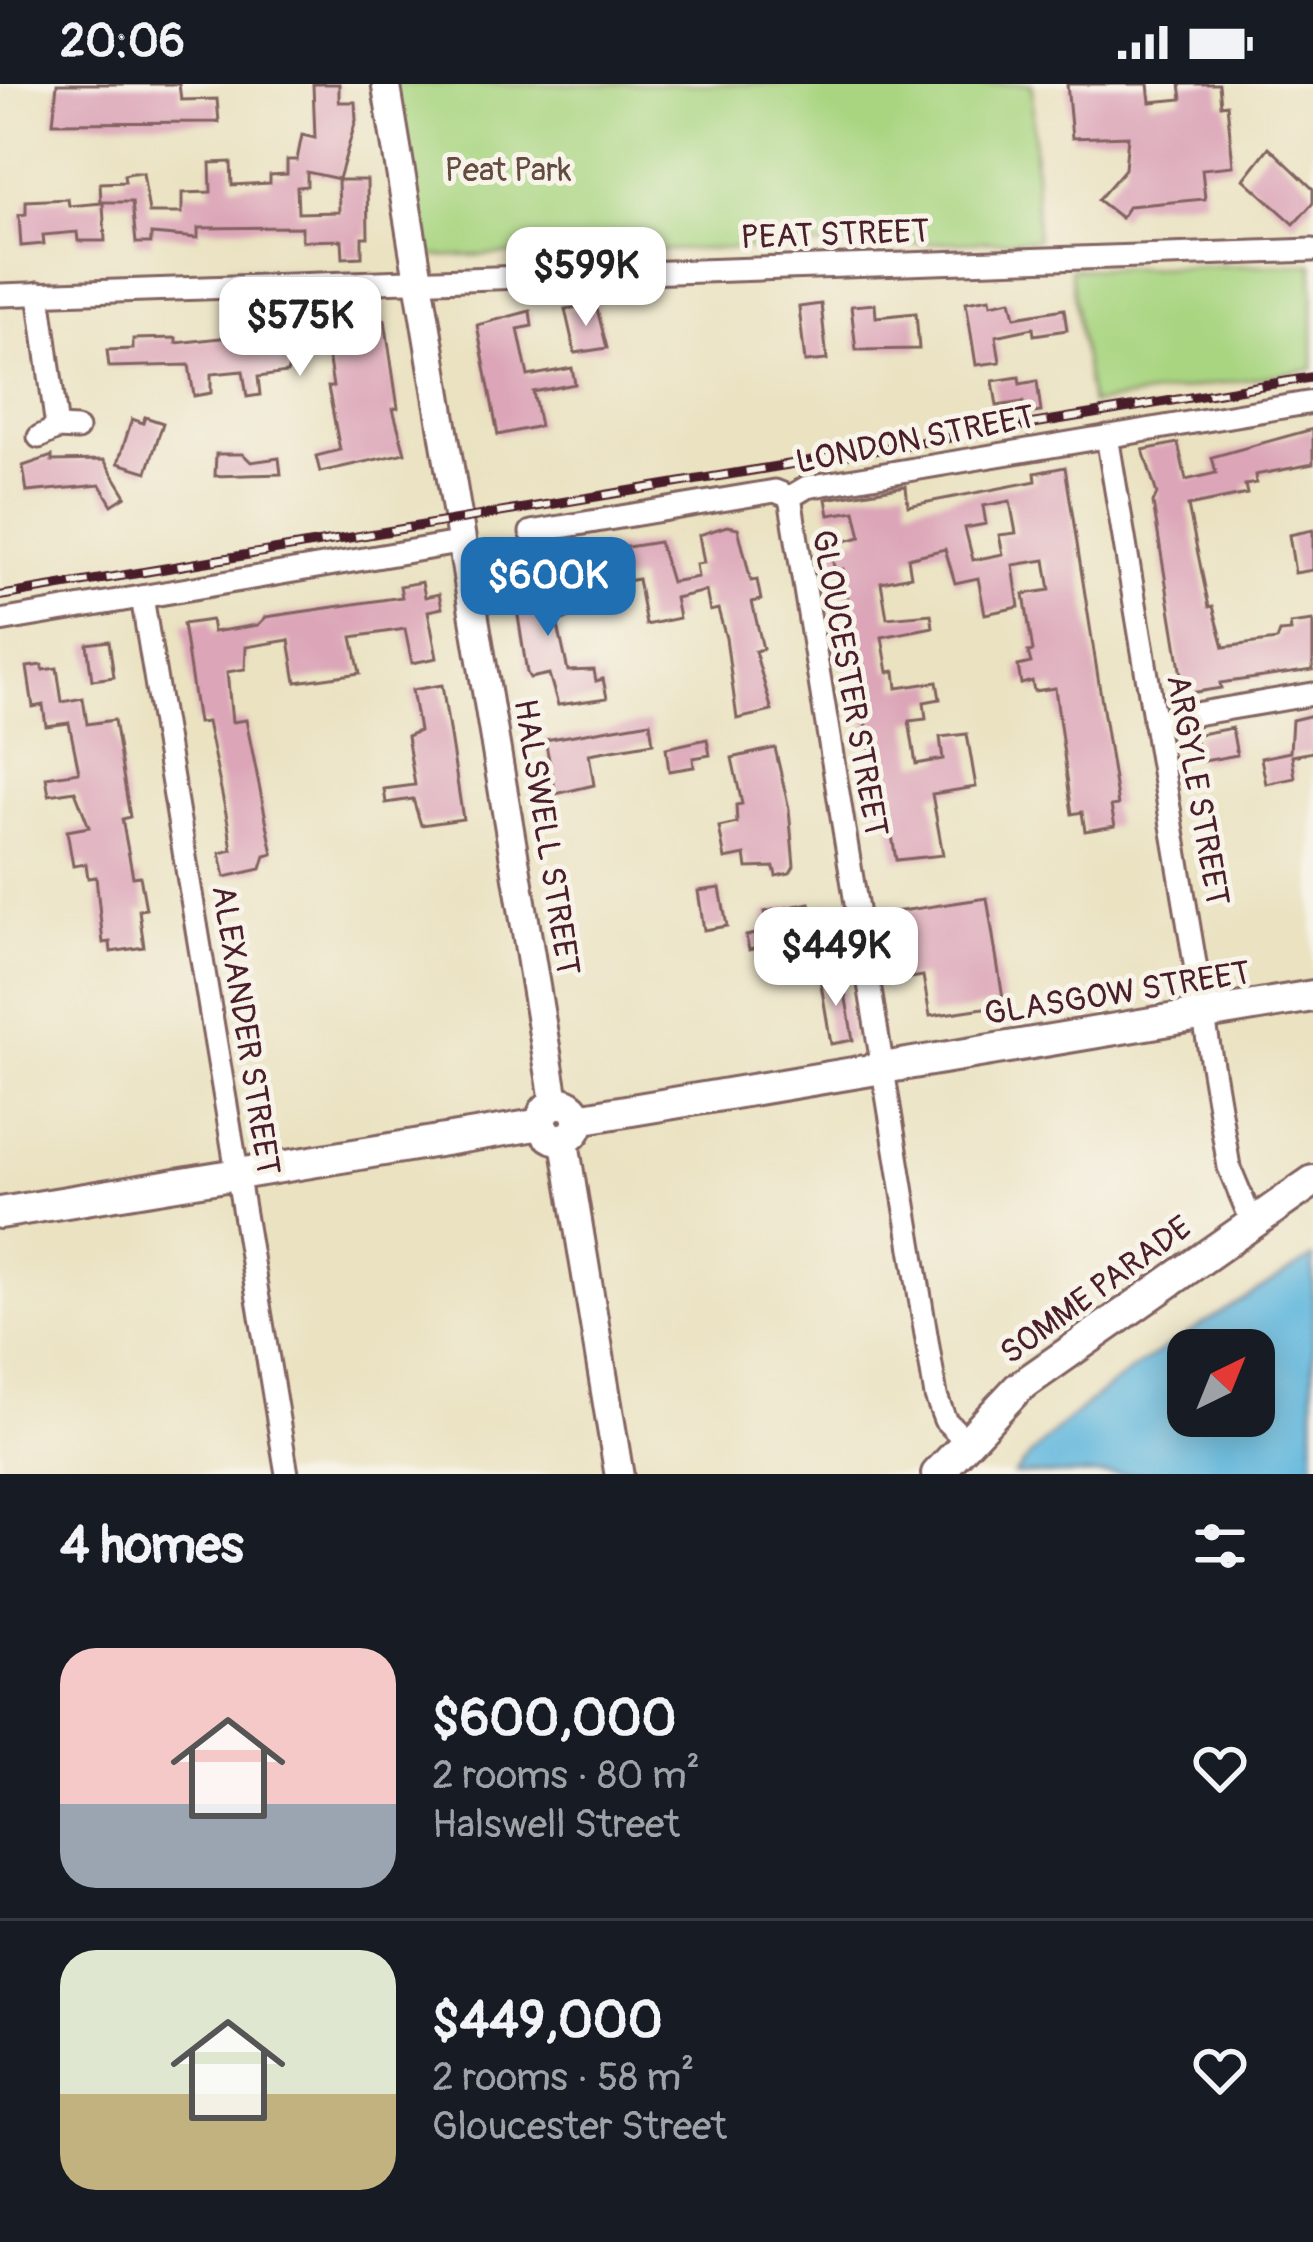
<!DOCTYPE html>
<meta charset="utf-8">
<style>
body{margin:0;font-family:Pangolin,sans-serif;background:#242831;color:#f1f3f6;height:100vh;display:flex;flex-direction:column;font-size:45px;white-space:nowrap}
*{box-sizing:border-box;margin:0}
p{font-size:39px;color:#9ea1a6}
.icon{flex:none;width:66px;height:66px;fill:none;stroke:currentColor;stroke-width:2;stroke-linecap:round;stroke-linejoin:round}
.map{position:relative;height:1390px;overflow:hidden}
.side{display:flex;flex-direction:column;background:#171b24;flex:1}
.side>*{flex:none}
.needle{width:78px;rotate:43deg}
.buttons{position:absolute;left:1167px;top:1245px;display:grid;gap:24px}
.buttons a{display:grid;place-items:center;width:108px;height:108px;border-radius:24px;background:#171b24;box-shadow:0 6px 30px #0003;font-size:60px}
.price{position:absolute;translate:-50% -102px;padding:0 27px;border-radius:24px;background:#fff;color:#222;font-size:39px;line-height:78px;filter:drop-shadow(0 3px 6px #0008)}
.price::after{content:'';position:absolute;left:50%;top:72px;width:36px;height:27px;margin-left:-18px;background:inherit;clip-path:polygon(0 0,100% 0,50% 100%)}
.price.selected{background:#1f6fb2;color:#fff}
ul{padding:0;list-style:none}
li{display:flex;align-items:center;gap:36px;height:300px;padding:0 60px}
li+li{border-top:3px solid #363941}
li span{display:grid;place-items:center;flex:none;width:336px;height:240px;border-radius:36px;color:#555}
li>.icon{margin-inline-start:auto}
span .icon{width:144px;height:144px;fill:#fffc;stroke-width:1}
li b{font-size:51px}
h2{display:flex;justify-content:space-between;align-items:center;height:144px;padding:0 60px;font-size:51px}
.status{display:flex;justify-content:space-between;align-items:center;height:84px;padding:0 60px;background:#171b24;direction:ltr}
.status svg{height:33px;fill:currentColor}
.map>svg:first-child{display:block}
.green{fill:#a9d581;stroke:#7a7a56;stroke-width:3}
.water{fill:#60b7dd;stroke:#556b84;stroke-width:3;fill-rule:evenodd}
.building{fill:#dca5b8;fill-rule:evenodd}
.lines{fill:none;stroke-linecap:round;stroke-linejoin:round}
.minor-casing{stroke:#826360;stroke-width:27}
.tertiary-casing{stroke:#826360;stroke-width:33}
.secondary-casing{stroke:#826360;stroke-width:36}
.minor{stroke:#fff;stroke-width:21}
.tertiary{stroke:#fff;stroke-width:27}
.secondary{stroke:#fff;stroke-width:30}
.rail-casing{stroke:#4a1f2b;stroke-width:10}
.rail{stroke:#f7f3e8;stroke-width:6;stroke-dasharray:18;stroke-linecap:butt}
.labels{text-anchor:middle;stroke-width:10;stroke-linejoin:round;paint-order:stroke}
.park-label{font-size:33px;fill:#624c40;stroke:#f7f3e8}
.street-label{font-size:33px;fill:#4a1f2b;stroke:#f7f3e8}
</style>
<div class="status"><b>20:06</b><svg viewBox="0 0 49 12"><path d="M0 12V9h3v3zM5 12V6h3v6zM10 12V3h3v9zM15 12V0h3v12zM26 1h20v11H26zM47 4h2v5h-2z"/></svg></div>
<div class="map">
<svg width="1313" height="1390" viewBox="0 0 1313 1390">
<rect width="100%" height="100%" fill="#f7f3e8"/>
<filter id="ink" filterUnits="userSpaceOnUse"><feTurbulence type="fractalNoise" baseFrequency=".00833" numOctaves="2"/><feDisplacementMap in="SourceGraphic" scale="24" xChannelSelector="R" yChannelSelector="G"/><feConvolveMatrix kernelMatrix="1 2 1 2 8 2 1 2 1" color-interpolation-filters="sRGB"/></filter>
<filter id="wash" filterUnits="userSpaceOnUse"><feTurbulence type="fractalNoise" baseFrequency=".004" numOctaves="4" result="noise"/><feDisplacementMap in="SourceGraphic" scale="48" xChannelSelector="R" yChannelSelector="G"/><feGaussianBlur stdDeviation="2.7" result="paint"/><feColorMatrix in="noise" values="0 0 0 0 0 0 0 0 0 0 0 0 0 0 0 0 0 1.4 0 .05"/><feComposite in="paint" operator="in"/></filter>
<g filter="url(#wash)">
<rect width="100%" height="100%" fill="#eae2c1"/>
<!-- green -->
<g class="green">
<polygon points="391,0 1032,0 1037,156 420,173"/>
<polygon points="1313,180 1313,285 1091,320 1070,185"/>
</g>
<!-- water -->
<path class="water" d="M 1313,1173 L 1313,1390 L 1014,1390 C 1092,1298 1212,1236 1313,1173 ZM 1188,1266 L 1254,1266 L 1254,1332 L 1188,1332 Z"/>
<g id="blocks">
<!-- building -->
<g class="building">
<polygon points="57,0 179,0 181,16 217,15 219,38 53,39"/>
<polygon points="313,0 339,0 339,18 355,18 356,36 339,95 307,88 307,102 297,103 298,129 339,128 338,96 367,96 368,153 362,153 362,173 343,174 342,156 302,157 302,143 198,144 198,154 151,150 151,159 136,159 132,118 101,118 100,99 125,98 124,91 132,89 143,89 149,129 182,129 182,109 211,108 210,79 231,78 232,101 270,99 270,91 287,90 287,76 297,76 302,51 315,54"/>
<polygon points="1067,0 1148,0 1150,18 1182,15 1180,0 1219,0 1221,21 1227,20 1233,82 1202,85 1205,115 1129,122 1121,134 1098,116 1125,85 1128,52 1072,54"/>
<polygon points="1269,63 1313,105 1313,119 1294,140 1244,95"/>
<polygon points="68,115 69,122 103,119 105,157 78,157 77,148 43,151 44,160 21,162 19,131 26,130 26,117"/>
<polygon points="990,214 991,220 1011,216 1015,233 1064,225 1067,246 1034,251 1033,244 996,252 1000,278 976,281 966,218"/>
<polygon points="821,220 827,276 805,278 799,223"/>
<polygon points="875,220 876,233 916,229 919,265 856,266 851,222"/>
<polygon points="596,221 607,264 575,269 565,225"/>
<polygon points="530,227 532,242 518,245 528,292 572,284 575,300 533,308 540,342 498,351 477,241"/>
<polygon points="385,236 398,324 393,325 405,369 320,388 316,372 340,366 328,303 333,303 328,270 291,276 287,289 258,293 260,311 247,313 243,287 211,290 211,309 194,312 189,281 109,283 107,266 133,265 133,255 176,254 176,259 282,247 284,262 317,258 315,248"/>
<polygon points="1019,293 1020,300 1037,297 1041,328 1025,330 1023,318 997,322 993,297"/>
<polygon points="145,333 163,339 147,388 118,379 132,335 143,339"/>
<polygon points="1313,345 1313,380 1255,391 1256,399 1245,401 1247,410 1188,422 1209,523 1213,522 1224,563 1277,556 1280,548 1291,547 1290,540 1313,537 1313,586 1220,599 1221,604 1184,610 1153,419 1157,410 1143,366 1178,359 1186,396 1216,389 1212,373"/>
<polygon points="216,370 243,370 251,378 279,374 281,390 215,392"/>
<polygon points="52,372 52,377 104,376 126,412 112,421 100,401 27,408 23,382"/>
<path d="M 1065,383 L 1118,721 L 1111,722 L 1115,742 L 1085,747 L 1082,728 L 1072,730 L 1055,604 L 1034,607 L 1032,597 L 1021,600 L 1018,582 L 1031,579 L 1028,568 L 1033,567 L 1024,510 L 1050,506 L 1045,476 L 1013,481 L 1019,523 L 985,530 L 978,494 L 955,499 L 945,465 L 908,474 L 911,492 L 881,498 L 887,534 L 931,530 L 933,543 L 882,553 L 888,588 L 895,587 L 897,604 L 937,598 L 940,615 L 924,618 L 926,635 L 909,637 L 916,680 L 943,675 L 940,653 L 967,650 L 976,703 L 932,710 L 943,771 L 896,776 L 889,733 L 881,735 L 843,485 L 835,487 L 829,461 L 861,453 L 855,427 L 829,431 L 826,415 L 906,402 L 908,422 L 1036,397 L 1035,389 ZM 1010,417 L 1016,449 L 999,451 L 1003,470 L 973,476 L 965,444 L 986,440 L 983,422 Z"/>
<polygon points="727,442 738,444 751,497 757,496 761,516 752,518 763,565 755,567 772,627 737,635 726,554 718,525 710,527 706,507 675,514 679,534 646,541 638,495 596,502 590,469 659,458 671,498 698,493 696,480 704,479 699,451"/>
<polygon points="1313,446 1313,486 1295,489 1289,451"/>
<polygon points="530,475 538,518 570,513 574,533 557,537 568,587 594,586 596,597 603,595 607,614 558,621 549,590 530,594 527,589 515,513 508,514 503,483"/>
<polygon points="422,498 425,513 439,510 442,524 428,527 437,574 412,579 405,545 352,553 360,589 296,598 289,556 246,563 245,585 227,588 232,638 246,636 273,770 265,772 261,785 225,793 220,769 232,766 228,739 207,638 198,639 183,540 211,536 213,548 258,541 266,533 402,513 400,502"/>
<polygon points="109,557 114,593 92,596 87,560"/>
<polygon points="42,581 43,586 57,584 62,618 83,614 87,640 114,636 130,733 122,735 133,793 140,792 146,825 139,826 144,863 111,868 110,858 103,859 96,793 88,794 86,780 73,782 67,747 89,743 75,707 49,711 46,693 79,688 69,639 46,642 43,621 33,623 27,583"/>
<polygon points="442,601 463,735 421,741 413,715 386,719 384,705 415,701 407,652 419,647 412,606"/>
<polygon points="1313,631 1313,668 1292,672 1295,694 1266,700 1261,674 1290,668 1292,636"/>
<polygon points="650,638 653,659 589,670 594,701 556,710 545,656"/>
<polygon points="1232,644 1237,671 1199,678 1195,651"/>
<polygon points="707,655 710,671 693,674 694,683 669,687 666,664"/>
<polygon points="775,664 789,725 794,782 790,789 776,792 774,783 747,784 745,771 725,775 719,743 737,739 736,721 742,720 732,674"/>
<polygon points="720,804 727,842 704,846 698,807"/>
<polygon points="987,814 1004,921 930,932 923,892 898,896 888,829"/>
<polygon points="810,819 816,849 749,866 746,852 768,847 764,828"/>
<polygon points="842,891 853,956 831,960 820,894"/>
</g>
</g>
</g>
<g filter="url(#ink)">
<use href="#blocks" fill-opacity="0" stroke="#826360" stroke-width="3"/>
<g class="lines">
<defs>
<g id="minor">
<polyline points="39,209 57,344"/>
<polyline points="0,211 1313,166"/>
<polyline points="1107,352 1229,1083 1252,1138"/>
<polyline points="39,353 57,344 77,345"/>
<polyline points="790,413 936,1312 945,1336 964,1355"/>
<polyline points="790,413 807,403 1313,318"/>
<polyline points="531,448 775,407 790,413"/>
<polyline points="142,513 287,1390"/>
<polyline points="0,537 464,458"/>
<polyline points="1154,637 1313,610"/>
</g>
<g id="tertiary">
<polyline points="386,0 555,1020"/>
<polyline points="564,1055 619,1390"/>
</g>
<g id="secondary">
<circle cx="560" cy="1037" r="18"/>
<polyline points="578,1035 1313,912"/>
<polyline points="0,1129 542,1040"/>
<polyline points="937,1390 1018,1304 1313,1097"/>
</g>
</defs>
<!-- minor casing -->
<use href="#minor" class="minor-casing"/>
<!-- tertiary casing -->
<use href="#tertiary" class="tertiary-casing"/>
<!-- secondary casing -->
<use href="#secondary" class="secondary-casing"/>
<!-- minor -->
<use href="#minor" class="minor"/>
<!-- tertiary -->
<use href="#tertiary" class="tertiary"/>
<!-- secondary -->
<use href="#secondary" class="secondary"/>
<defs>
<polyline id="rail" points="0,512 1313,293"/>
</defs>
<!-- rail casing -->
<use href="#rail" class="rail-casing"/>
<!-- rail -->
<use href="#rail" class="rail"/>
</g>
</g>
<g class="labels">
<!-- park labels -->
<g class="park-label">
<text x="508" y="97">Peat Park</text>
</g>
<!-- street labels -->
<g class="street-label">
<text transform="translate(835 149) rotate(-2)" y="12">PEAT STREET</text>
<text transform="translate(915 354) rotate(-11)" y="12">LONDON STREET</text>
<text transform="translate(851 599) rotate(80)" y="12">GLOUCESTER STREET</text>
<text transform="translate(1199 706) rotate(80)" y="12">ARGYLE STREET</text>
<text transform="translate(548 753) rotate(81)" y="12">HALSWELL STREET</text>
<text transform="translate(1117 908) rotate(-9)" y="12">GLASGOW STREET</text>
<text transform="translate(247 946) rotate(81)" y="12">ALEXANDER STREET</text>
<text transform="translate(1095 1205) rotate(-36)" y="12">SOMME PARADE</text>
</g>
</g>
</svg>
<div class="buttons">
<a><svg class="needle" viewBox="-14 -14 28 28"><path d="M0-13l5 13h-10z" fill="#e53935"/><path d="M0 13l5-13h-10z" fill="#9ea1a6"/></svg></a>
</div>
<b class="price" style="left:586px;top:245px">$599K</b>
<b class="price" style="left:300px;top:295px">$575K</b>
<b class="price selected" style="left:548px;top:555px">$600K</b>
<b class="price" style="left:836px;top:925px">$449K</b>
</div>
<section class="side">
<h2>4 homes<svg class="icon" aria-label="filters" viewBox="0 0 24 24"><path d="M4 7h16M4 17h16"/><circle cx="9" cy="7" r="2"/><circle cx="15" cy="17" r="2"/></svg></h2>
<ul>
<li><span style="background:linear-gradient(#f6c9c9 65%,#9aa5b1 0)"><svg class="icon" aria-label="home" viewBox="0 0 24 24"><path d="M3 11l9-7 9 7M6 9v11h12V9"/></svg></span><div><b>$600,000</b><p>2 rooms · 80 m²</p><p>Halswell Street</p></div><svg class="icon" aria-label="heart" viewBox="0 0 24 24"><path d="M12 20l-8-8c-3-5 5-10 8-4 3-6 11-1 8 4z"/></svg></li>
<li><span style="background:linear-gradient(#dfe7d0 60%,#c2b280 0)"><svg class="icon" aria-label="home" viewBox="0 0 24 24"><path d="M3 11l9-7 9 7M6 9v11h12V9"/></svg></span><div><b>$449,000</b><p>2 rooms · 58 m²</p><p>Gloucester Street</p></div><svg class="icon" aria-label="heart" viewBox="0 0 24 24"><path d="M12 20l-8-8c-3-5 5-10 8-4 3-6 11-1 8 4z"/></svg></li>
</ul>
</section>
